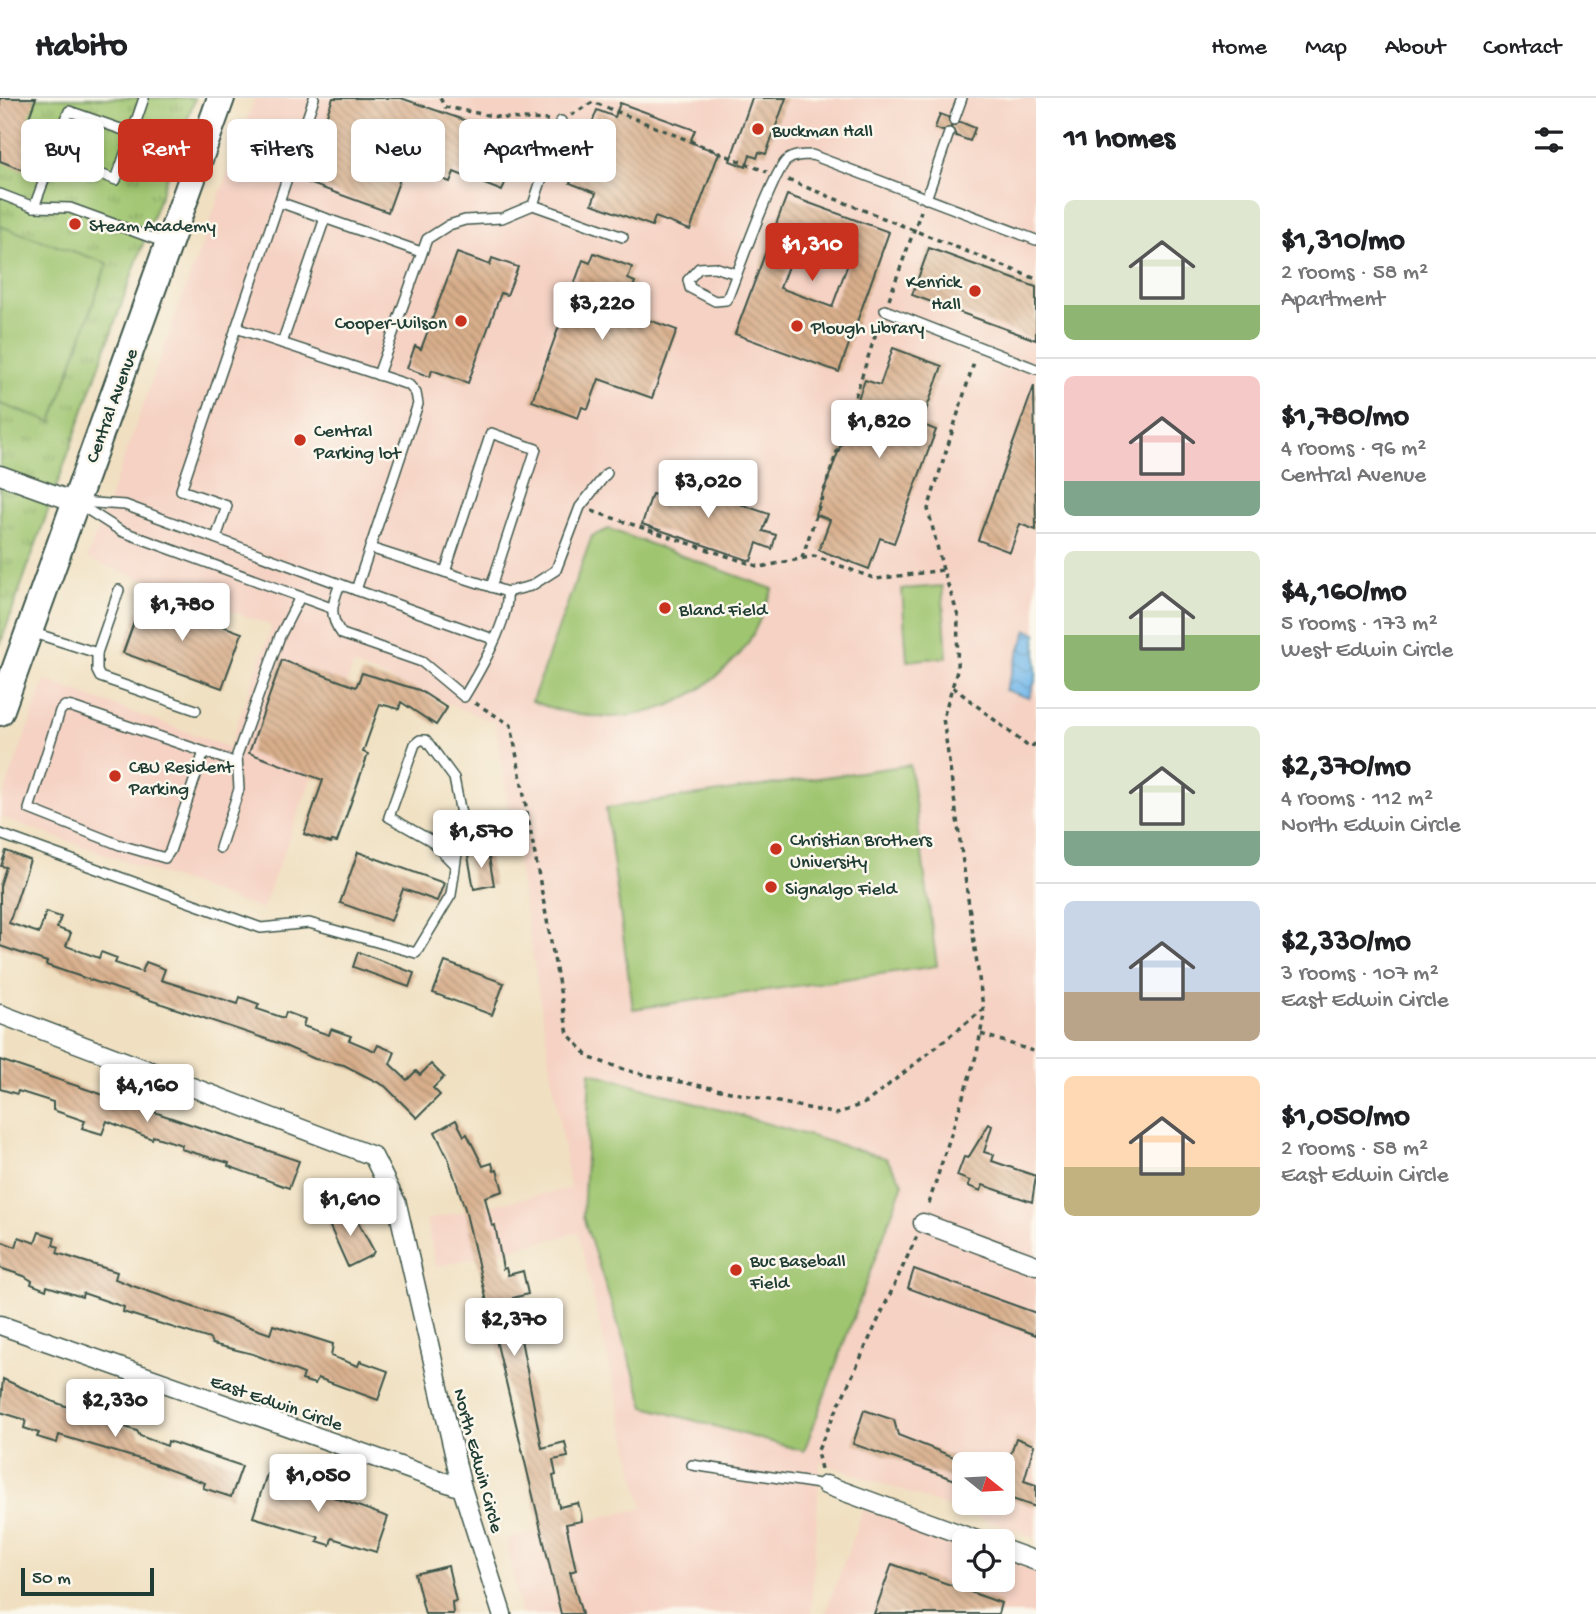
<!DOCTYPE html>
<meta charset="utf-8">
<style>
body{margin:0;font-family:"Gochi Hand",sans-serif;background:#f2f2f2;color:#202124;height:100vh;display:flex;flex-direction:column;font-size:26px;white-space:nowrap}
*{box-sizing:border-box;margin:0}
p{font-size:23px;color:#757577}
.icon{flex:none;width:38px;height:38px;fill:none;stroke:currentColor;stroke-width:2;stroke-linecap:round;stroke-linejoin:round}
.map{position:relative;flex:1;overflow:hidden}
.sheet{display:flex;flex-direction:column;background:#fff;width:560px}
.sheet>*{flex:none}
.guide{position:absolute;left:21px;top:21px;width:665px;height:63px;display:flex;gap:14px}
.needle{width:46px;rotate:108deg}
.tools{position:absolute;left:952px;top:1354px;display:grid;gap:14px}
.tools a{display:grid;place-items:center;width:63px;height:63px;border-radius:10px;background:#fff;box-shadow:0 4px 10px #0003;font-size:35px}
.scale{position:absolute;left:21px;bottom:18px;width:133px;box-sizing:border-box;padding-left:7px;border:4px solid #1f3d34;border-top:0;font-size:19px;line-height:24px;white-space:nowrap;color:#1f3d34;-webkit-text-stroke:5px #fbf7ec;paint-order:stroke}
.price{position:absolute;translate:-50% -60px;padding:0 16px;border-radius:7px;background:#fff;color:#222;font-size:23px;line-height:46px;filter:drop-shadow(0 2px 4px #0008)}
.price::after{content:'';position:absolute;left:50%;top:42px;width:21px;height:16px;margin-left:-10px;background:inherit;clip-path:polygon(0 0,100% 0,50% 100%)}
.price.active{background:#c8321e;color:#fff}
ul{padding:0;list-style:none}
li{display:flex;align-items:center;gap:21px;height:175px;padding:0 28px}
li+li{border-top:2px solid #e0e0e0}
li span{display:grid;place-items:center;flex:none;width:196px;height:140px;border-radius:10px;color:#555}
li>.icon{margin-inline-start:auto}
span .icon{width:84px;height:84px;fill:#fffc;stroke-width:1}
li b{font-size:30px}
h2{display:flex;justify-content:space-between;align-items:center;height:84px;padding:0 28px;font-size:30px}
.tag{padding:0 24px;border-radius:10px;background:#fff;box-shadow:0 4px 10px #0003;font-size:24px;line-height:63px}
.tag.active{background:#c8321e;color:#fff}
header{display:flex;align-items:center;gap:42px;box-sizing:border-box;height:98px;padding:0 35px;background:#fff;border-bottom:2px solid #e0e0e0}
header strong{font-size:33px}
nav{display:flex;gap:38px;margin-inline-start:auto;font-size:24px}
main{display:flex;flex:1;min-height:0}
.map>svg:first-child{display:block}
.built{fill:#f5d2c3;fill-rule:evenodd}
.park{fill:url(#park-tufts);stroke:#5f8152;stroke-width:2}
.pitch{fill:#9fc570;stroke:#5f8152;stroke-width:2}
.water{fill:url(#water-waves);stroke:#4a7b90;stroke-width:2}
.building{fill:url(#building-back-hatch);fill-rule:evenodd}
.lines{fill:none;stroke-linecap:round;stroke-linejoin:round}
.service-casing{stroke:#3e5549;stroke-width:12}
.minor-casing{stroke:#3e5549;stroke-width:21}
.secondary-casing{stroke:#3e5549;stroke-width:30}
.path{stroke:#3e5549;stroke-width:3.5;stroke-dasharray:5 5;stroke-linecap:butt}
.service{stroke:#fff;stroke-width:9}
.minor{stroke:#fff;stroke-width:18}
.secondary{stroke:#fff;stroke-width:26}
.poi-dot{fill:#c8321e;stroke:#fbf7ec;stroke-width:2.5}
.labels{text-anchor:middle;stroke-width:5;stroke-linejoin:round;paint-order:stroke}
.poi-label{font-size:19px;fill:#1f3d34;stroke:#fbf7ec;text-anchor:start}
.street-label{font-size:19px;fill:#1f3d34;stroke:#fbf7ec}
</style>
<header>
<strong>Habito</strong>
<nav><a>Home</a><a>Map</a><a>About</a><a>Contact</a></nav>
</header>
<main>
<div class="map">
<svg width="1036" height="1516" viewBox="0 0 1036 1516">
<defs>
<pattern id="park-tufts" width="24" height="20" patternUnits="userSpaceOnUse" patternTransform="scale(1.75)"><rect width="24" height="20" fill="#9fc570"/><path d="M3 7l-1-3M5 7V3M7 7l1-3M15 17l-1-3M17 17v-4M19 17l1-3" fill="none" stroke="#81a15d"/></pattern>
<pattern id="water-waves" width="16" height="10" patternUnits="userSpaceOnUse" patternTransform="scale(1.75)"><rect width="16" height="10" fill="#75b9eb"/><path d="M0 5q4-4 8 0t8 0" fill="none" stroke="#5f98bf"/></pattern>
<pattern id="building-back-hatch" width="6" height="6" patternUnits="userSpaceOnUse" patternTransform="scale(1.75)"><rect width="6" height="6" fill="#d9af8c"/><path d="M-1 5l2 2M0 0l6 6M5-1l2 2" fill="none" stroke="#af9073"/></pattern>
</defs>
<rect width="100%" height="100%" fill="#fbf7ec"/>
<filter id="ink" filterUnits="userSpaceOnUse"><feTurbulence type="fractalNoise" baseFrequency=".0143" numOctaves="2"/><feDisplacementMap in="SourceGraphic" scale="14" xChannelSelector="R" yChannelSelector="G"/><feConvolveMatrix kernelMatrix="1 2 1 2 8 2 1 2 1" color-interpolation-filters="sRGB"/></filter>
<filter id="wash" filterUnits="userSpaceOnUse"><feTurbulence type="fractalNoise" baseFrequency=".00686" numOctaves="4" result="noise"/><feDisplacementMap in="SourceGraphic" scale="28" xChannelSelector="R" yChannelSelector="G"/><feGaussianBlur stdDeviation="1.57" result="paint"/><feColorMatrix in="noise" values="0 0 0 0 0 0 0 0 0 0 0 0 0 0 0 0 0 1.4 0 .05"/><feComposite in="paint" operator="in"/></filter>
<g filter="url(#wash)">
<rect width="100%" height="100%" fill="#f0e0c1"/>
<!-- built -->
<g class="built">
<path d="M 255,0 L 1036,0 L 1036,1440 L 820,1364 L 811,1516 L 521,1516 L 506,1441 L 643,1410 L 578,1135 L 436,1169 L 426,1122 L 570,1090 L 495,625 L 354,567 L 262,812 L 0,719 L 0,707 L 45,582 L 229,649 L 272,528 L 87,461 ZM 964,1367 L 1003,1367 L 1003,1405 L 964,1405 Z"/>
<polygon points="863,1411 964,1447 964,1482 1003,1482 1003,1461 1036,1473 1036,1516 825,1516"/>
</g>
<!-- park -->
<polygon class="park" points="0,0 195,0 0,547"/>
<!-- pitch -->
<g class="pitch">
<polygon points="0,128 107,165 52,324 0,306"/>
<path d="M 609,431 L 773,491 C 763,512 754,541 738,558 C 681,620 609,634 532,603 L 592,438 Z"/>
<polygon points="942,488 947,559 907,563 902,491"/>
<polygon points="910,667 937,868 633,911 606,710"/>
<polygon points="590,974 886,1060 903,1085 804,1353 645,1309 583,1119"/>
</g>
<!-- water -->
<polygon class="water" points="1027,532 1036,535 1036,580 1029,600 1005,592"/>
<g id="blocks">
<!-- building -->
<g class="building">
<polygon points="0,0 36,0 27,25 39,29 23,72 0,63"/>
<polygon points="333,0 401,0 521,42 502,93 454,74 450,84 405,67 388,114 303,83"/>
<polygon points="752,0 786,0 766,56 759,54 757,60 750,57 746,69 730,63"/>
<polygon points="620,5 695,32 690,44 719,55 690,132 655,119 652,128 592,106 596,95 570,85 597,12 615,19"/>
<polygon points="940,16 948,19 951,28 961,24 975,30 970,43 956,38 952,29 942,33 935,30"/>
<path d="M 787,97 L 889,134 L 839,274 L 735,236 ZM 797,143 L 849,163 L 832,209 L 780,190 Z"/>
<polygon points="929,150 1036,189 1036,242 912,197"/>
<polygon points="457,155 490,167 492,160 518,169 507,197 501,195 468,285 432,272 430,279 407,270 415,248 421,251"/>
<polygon points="594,155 632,169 628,181 635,184 624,213 677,232 652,300 599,281 588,311 582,309 578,320 532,303 583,162 590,165"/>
<polygon points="893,250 942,268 921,326 936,332 894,445 880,440 869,471 819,452 830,422 815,416 865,282 880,287"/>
<polygon points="1034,288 1036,432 1020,426 1010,454 978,442"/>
<polygon points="662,379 769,416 763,433 776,437 772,451 757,445 751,463 642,426 652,396 656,397"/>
<polygon points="143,499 242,535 222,590 123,555"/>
<polygon points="282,562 356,589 362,575 419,592 447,610 436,627 401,604 399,611 380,606 363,654 368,656 337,744 332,743 331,745 304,736 323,682 249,655"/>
<polygon points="6,753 30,762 9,825 39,835 46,814 61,819 57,830 71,835 66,848 99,860 101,854 117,860 115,865 142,874 146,864 165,871 161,882 238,906 240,899 259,906 257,911 284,920 286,914 305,921 303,928 329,937 331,931 351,938 349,942 375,953 378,947 395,954 390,966 407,982 416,973 420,977 431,966 444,979 433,990 440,997 417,1020 385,988 344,967 315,961 278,945 46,867 47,864 0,848 0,788 6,769 1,768"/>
<polygon points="358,754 444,785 437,803 403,791 391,823 340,805"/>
<polygon points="488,754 494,787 474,791 468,758"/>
<polygon points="358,854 414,875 409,889 353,869"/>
<polygon points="445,864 504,885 492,917 433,895"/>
<polygon points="0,962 299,1063 289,1090 228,1068 229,1065 181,1051 182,1047 153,1038 152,1041 107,1023 102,1036 82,1030 85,1023 53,1012 53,1004 18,993 17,996 0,991"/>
<polygon points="456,1022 464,1038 467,1036 483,1068 492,1065 494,1073 497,1072 502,1089 503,1093 485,1099 492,1128 495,1127 503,1171 506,1170 508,1177 523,1173 528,1196 513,1200 542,1350 565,1344 568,1359 553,1362 556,1377 553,1378 559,1409 578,1405 581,1415 582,1423 566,1426 576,1472 570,1474 582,1516 561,1516 465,1111 448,1060 435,1034"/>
<polygon points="989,1026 992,1028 984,1054 994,1057 992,1063 1036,1078 1032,1104 983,1087 981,1093 968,1088 970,1083 957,1078 964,1059 968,1060"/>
<polygon points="351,1111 374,1153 372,1157 348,1169 327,1122"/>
<polygon points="39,1134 55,1139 53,1147 59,1149 57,1155 117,1174 115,1181 133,1188 270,1236 273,1227 333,1246 331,1258 358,1268 360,1263 388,1273 378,1302 318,1280 315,1286 302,1282 304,1276 253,1256 212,1246 210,1241 123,1214 124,1209 83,1195 82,1199 47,1188 46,1192 31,1186 32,1183 24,1178 0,1170 0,1143 16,1149 19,1139 35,1145"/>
<polygon points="914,1171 1036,1215 1036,1237 908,1190"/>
<polygon points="3,1281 54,1304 137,1333 140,1338 167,1348 168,1343 242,1368 231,1399 203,1390 205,1385 143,1362 59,1337 57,1345 37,1339 39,1335 24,1330 26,1322 0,1314"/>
<polygon points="864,1312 894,1322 898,1337 964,1363 964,1385 853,1346"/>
<polygon points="1016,1340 1034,1347 1024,1383 1036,1387 1036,1409 1003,1398 1003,1362 1008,1364"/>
<polygon points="280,1374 294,1378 292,1384 388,1419 376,1454 332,1440 330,1447 317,1443 319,1439 253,1419 267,1376 278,1379"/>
<polygon points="892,1466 1001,1505 998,1516 874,1516"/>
<polygon points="448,1468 456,1503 452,1504 453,1516 425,1516 415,1476"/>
</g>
</g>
</g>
<g filter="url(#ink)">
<use href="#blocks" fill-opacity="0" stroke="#3e5549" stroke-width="2"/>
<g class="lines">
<defs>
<g id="service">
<polyline points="314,0 279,104 421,154"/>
<polyline points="954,22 962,0"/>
<polyline points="132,35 69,13 53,58 116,82 144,0"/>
<polyline points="0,96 34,109 53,58"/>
<polyline points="926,101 949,35"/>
<polyline points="533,107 623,139"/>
<polyline points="34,109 70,110 166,145"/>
<path d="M 737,176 L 714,169 L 699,170 L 688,182 L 690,190 L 715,203 L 726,202 L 728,199 C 738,174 772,77 786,63 C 793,57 803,57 812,57 L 1036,142"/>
<polyline points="885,212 1036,271"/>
<polyline points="236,230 409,287 416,295 418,306 370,450"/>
<polyline points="282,245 325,120"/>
<polyline points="378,277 427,141 449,127 465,122 502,120 533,107 561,23"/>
<polyline points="78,404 125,407 356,492 370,450 507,494 531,488 556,472 580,409 607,375"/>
<polyline points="77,405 121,433 331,510"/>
<polyline points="216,440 227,408 181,392 279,104"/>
<polyline points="445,474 491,335 536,351 491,489"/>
<path d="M 340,486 C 332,506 328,518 342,536 L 422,564 L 464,599 C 479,574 510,522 507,494"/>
<polyline points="356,492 493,541"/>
<polyline points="31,534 97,555 97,573 100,579 196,612"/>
<polyline points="97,555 119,492"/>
<polyline points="204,654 170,753 165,760 120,747 29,711 60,613 65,608 72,609 237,665"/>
<polyline points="0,736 261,830 309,825 416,855 451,797 462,721 454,680 426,642 420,642 415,646 389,719 430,742 455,767"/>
<polyline points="220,750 239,691 237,657 280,538 300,499"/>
<polyline points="692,1367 826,1387"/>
</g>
<g id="minor">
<polyline points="0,377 75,404"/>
<polyline points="0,916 373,1058 397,1106 462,1390 502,1516"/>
<polyline points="923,1125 1036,1167"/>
<polyline points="0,1227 462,1390"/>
<polyline points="826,1387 982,1444"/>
<polyline points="1003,1451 1036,1463"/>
</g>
<polyline id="secondary" points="0,614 221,0"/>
</defs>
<!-- service casing -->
<use href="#service" class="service-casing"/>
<!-- minor casing -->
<use href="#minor" class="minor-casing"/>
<!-- secondary casing -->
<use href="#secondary" class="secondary-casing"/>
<!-- path -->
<g class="path">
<polyline points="440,0 445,9 503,20 548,22"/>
<polyline points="571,17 593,4 767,74"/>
<polyline points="788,82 1036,181"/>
<polyline points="889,201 921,113"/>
<polyline points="592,413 760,469 814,458 876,481 943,472 958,517 957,573 943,620 984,916 977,955 928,1108"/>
<polyline points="802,460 880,223"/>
<polyline points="943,472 928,411 975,261"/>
<polyline points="953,589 1030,650 1036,645"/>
<polyline points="475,605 511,627 568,936 590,960 633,974 837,1016 867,1004 984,911"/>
<polyline points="981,936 1036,954"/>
<polyline points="821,1371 817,1354 917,1138"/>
</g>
<!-- service -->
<use href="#service" class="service"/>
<!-- minor -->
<use href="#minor" class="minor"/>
<!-- secondary -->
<use href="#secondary" class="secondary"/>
</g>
</g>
<!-- markers -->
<g class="poi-dot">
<circle cx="758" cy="31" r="7"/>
<circle cx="75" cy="126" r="7"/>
<circle cx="975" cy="193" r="7"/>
<circle cx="461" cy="223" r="7"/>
<circle cx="797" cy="228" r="7"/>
<circle cx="300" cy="342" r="7"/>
<circle cx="665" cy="510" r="7"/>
<circle cx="115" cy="678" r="7"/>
<circle cx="776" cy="751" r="7"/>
<circle cx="771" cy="789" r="7"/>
<circle cx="736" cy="1172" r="7"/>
</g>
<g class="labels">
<!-- poi labels -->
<g class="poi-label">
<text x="772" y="38">Buckman Hall</text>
<text x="89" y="133">Steam Academy</text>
<text x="961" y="189" text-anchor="end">Kenrick<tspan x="961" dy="22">Hall</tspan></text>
<text x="447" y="230" text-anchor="end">Cooper-Wilson</text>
<text x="811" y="235">Plough Library</text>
<text x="314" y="338">Central<tspan x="314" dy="22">Parking lot</tspan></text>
<text x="679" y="517">Bland Field</text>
<text x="129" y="674">CBU Resident<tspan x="129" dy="22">Parking</tspan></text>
<text x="790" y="747">Christian Brothers<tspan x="790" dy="22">University</tspan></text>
<text x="785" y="796">Signalgo Field</text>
<text x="750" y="1168">Buc Baseball<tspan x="750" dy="22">Field</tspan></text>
</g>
<!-- street labels -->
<g class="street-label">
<text transform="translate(110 307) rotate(-70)" y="7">Central Avenue</text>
<text transform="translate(277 1303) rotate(19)" y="7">East Edwin Circle</text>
<text transform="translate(480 1362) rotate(75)" y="7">North Edwin Circle</text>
</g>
</g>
</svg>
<div class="tools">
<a><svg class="needle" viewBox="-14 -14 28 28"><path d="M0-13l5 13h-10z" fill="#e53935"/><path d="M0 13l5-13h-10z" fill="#757577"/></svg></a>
<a><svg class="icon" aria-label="locate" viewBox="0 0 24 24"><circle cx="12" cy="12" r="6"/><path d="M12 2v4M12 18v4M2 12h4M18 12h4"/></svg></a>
</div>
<div class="scale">50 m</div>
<b class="price active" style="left:812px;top:185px">$1,310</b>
<b class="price" style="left:602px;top:244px">$3,220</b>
<b class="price" style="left:879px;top:362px">$1,820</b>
<b class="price" style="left:708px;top:422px">$3,020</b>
<b class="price" style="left:182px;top:545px">$1,780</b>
<b class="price" style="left:481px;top:772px">$1,570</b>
<b class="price" style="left:147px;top:1026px">$4,160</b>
<b class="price" style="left:350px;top:1140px">$1,610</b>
<b class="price" style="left:514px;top:1260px">$2,370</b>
<b class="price" style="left:115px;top:1341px">$2,330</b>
<b class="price" style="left:318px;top:1416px">$1,050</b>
<div class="guide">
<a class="tag">Buy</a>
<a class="tag active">Rent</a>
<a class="tag">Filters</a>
<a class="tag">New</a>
<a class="tag">Apartment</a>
</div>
</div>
<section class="sheet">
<h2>11 homes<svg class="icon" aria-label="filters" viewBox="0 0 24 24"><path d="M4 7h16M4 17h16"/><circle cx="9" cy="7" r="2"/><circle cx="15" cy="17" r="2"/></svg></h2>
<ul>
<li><span style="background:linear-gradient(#dfe7d0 75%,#8fb573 0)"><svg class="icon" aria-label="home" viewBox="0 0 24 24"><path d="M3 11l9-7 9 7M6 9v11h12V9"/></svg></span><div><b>$1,310/mo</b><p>2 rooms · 58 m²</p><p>Apartment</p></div></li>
<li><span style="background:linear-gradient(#f6c9c9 75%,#7fa58c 0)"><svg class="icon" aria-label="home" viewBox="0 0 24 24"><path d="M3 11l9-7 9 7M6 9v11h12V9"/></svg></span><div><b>$1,780/mo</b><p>4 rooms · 96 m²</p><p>Central Avenue</p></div></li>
<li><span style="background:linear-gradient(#dfe7d0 60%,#8fb573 0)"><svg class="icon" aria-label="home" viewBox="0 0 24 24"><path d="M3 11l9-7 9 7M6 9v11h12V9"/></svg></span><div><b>$4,160/mo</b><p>5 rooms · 173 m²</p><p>West Edwin Circle</p></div></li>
<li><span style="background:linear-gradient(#dfe7d0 75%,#7fa58c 0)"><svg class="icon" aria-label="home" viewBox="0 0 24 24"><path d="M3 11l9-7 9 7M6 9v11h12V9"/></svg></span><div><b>$2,370/mo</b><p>4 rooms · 112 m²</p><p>North Edwin Circle</p></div></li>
<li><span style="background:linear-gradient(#c9d6e8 65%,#b9a48a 0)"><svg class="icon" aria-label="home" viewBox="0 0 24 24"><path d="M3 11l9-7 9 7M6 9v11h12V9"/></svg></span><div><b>$2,330/mo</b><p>3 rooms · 107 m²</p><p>East Edwin Circle</p></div></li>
<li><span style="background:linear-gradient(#ffd9b3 65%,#c2b280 0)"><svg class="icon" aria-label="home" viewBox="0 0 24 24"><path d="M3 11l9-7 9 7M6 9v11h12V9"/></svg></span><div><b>$1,050/mo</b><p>2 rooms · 58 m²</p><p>East Edwin Circle</p></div></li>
</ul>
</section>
</main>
